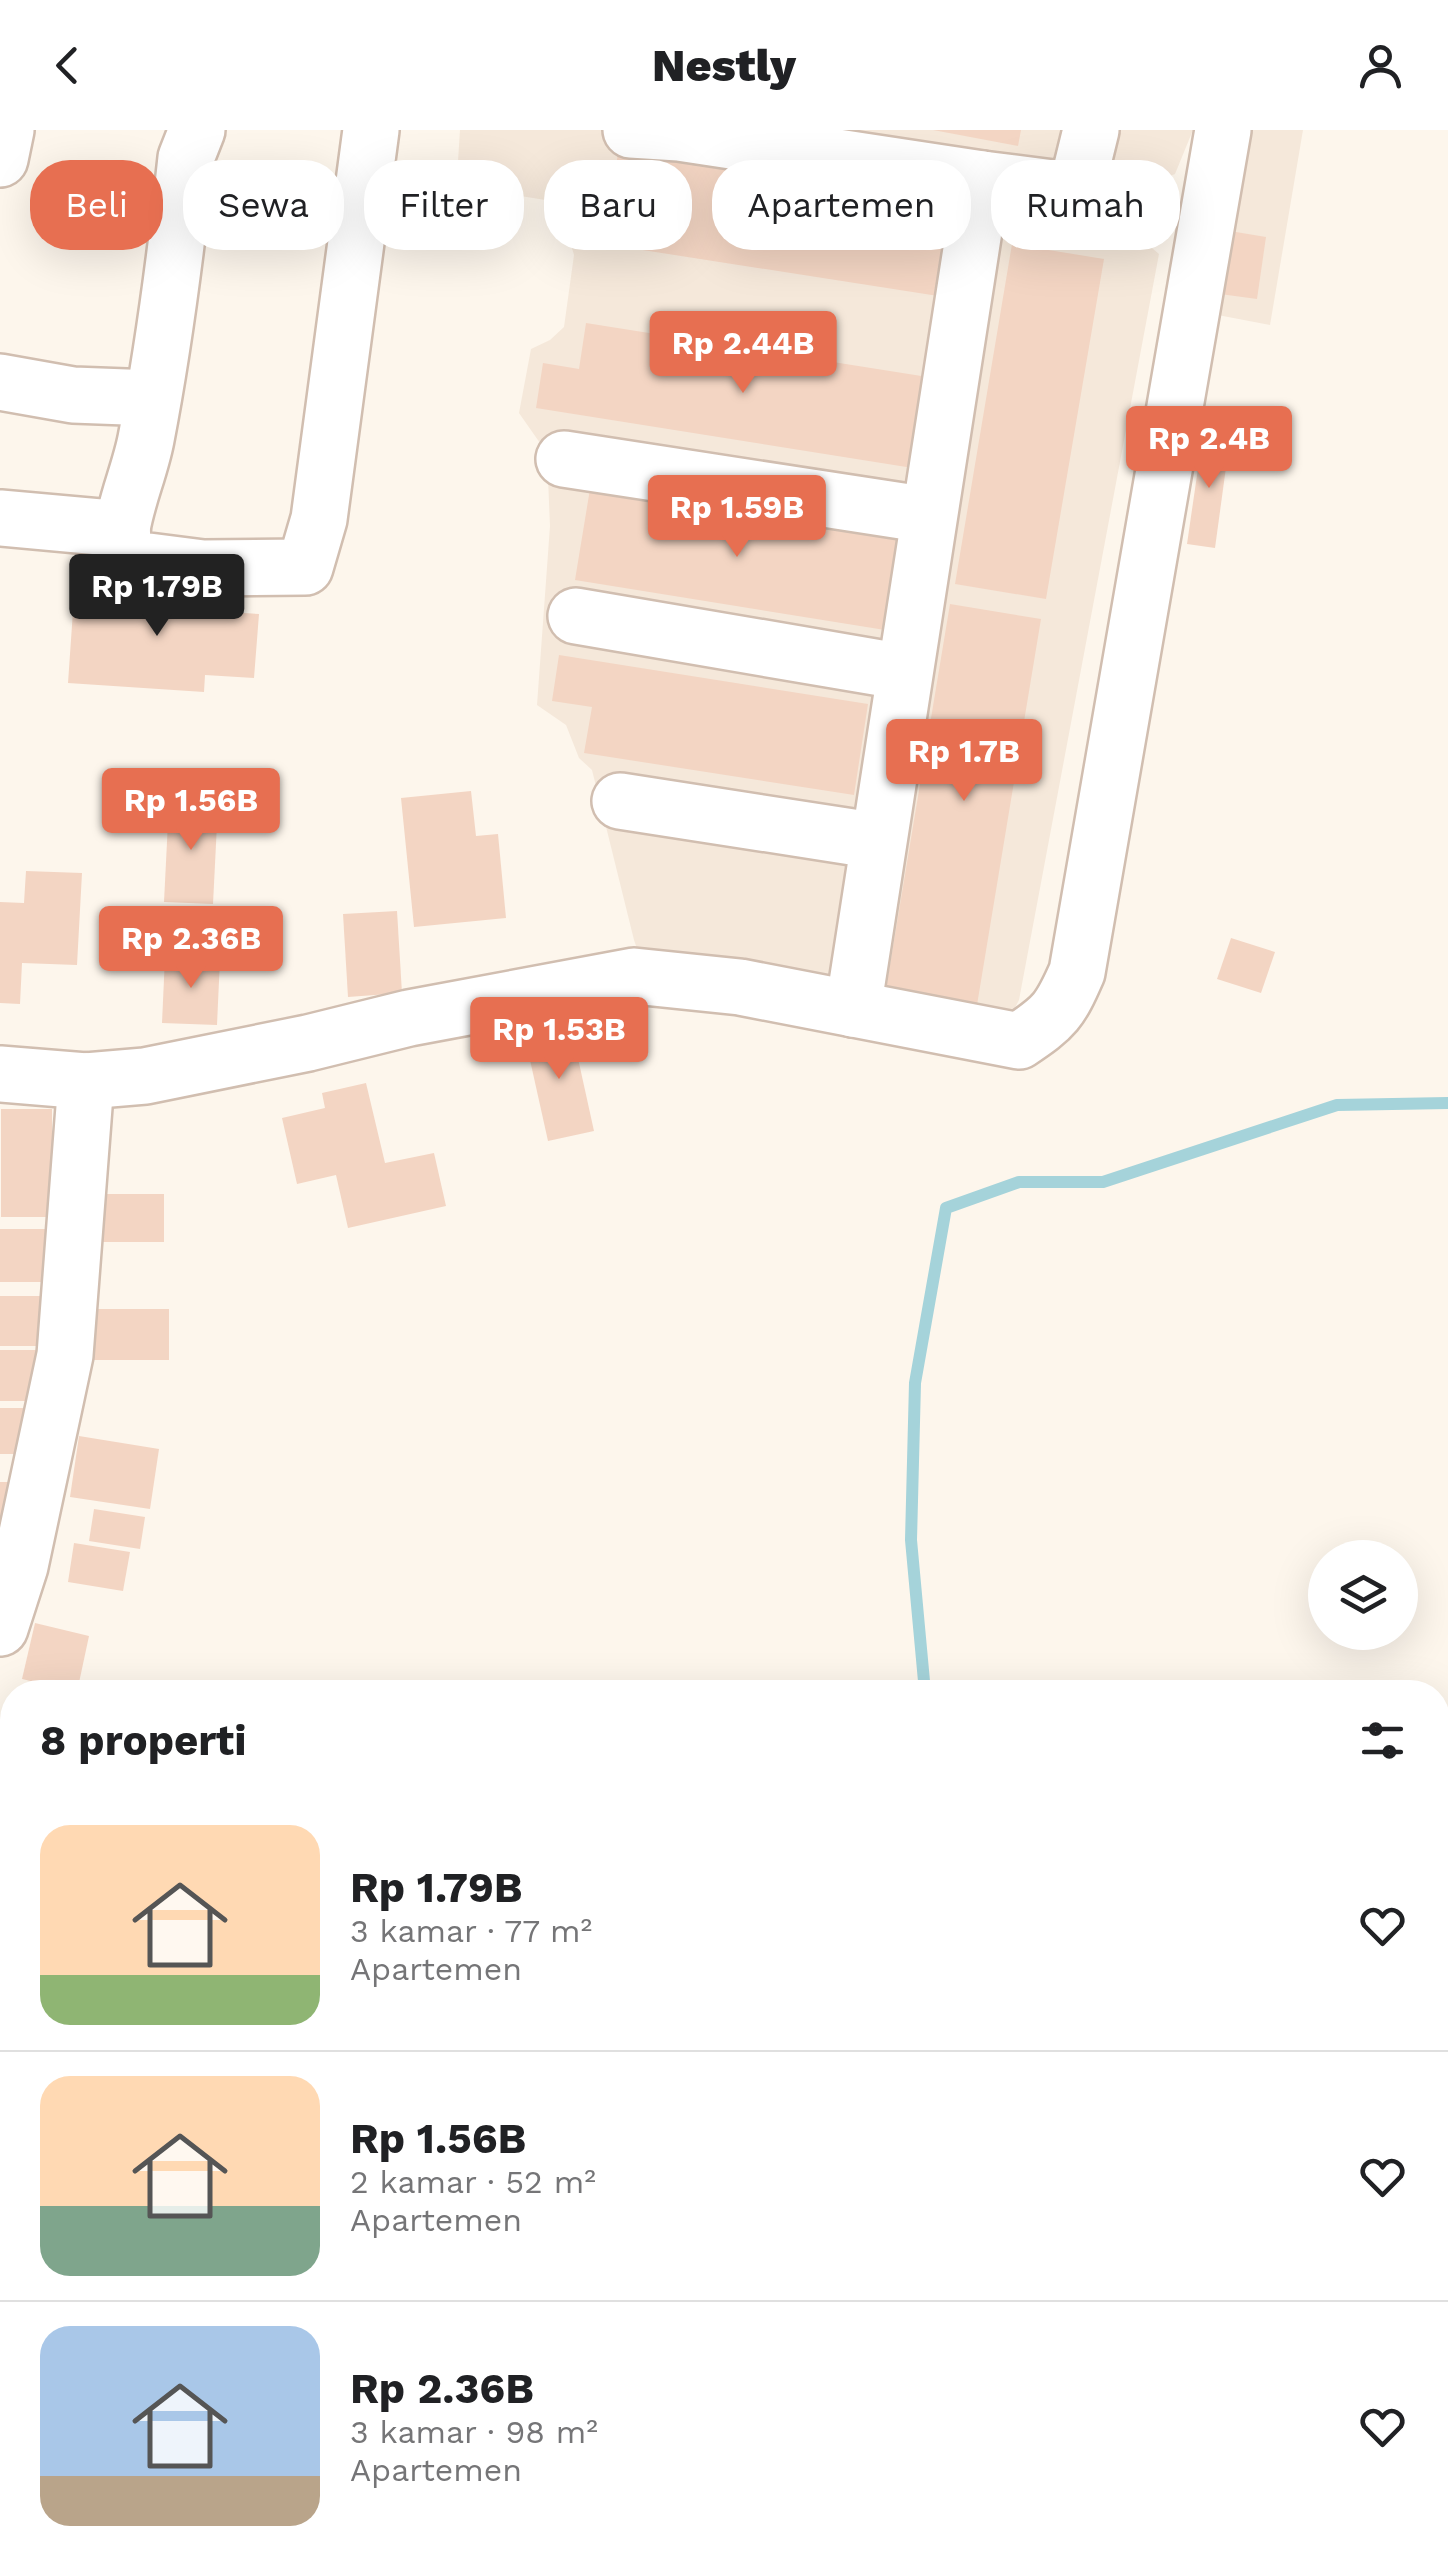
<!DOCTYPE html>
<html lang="id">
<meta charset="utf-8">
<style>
body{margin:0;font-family:"Work Sans",sans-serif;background:#f2f2f2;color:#202124;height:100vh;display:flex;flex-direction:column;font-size:38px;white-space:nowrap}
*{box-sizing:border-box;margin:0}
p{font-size:32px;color:#757577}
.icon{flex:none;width:55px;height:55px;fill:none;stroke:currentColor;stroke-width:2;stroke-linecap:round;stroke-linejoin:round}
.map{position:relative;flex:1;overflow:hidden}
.sheet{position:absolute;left:0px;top:1550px;width:1450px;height:892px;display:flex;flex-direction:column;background:#fff;border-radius:40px 40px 0 0;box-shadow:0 10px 40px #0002}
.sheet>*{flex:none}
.banner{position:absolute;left:30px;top:30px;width:1390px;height:90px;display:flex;gap:20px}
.tools{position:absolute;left:1308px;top:1410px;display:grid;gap:20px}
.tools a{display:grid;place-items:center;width:110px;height:110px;border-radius:50%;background:#fff;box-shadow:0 10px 40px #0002;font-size:50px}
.price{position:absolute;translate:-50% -85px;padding:0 22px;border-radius:10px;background:#e76f51;color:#fff;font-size:32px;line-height:65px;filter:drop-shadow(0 2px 5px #0008)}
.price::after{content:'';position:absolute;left:50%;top:60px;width:30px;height:22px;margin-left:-15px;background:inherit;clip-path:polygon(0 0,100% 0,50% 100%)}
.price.on{background:#222;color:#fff}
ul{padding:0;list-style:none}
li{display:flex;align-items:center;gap:30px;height:250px;padding:0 40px}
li+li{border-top:2px solid #e0e0e0}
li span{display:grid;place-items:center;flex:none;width:280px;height:200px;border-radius:30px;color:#555}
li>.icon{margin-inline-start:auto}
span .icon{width:120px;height:120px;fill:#fffc;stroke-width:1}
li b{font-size:42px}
h2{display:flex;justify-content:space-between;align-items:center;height:120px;padding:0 40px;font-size:42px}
.pill{padding:0 35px;border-radius:40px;background:#fff;box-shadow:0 10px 40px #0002;font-size:35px;line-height:90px}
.pill.on{background:#e76f51;color:#fff}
header{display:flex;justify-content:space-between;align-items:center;height:130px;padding:0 40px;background:#fff;font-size:45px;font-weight:800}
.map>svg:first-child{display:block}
.residential{fill:#f5e8da}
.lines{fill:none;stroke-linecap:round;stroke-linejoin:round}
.stream{stroke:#a5d3da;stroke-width:12}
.building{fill:#f3d5c3}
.minor-casing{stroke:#d1beb0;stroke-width:60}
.minor{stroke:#fff;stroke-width:55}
</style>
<header><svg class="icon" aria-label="back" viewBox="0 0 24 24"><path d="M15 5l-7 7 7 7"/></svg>Nestly<svg class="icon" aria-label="person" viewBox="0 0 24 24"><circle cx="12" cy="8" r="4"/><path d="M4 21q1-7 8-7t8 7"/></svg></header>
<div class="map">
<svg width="1448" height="2442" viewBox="0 0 1448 2442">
<rect width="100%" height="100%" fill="#fdf6ec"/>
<!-- residential -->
<g class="residential">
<polygon points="460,0 1193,0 1175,44 1138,59 1132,101 1159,124 1019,870 991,923 652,863 634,810 592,640 579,628 566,595 537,575 550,396 547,323 519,283 531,219 550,210 564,197 574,125 558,72 514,65 456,62"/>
<polygon points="1234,0 1303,0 1270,195 1202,182"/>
</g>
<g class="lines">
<!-- stream -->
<g class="stream">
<polyline points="925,1562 911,1410 915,1253 946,1078 1019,1052 1103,1052 1337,975 1448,973"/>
<polyline points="968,2430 973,2442"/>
</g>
</g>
<!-- building -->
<g class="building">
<polygon points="933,0 1021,0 1018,16"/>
<polygon points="618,23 966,77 951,168 604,114"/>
<polygon points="1230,101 1266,107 1257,169 1220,164"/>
<polygon points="1012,114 1104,129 1046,469 955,454"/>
<polygon points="586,193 934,248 919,339 536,278 543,233 579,239"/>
<polygon points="1203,304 1230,308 1215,418 1187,414"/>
<polygon points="590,359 899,409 885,500 575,450"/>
<polygon points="75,452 211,462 210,481 259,484 254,548 205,545 204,562 68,553"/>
<polygon points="950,474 1041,489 977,875 886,859"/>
<polygon points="559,525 868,574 854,665 584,623 592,577 552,571"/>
<polygon points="471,661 476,706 498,704 506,788 414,797 401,668"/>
<polygon points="169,672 218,674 213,774 164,772"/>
<polygon points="26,741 82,743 77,835 22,833 20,874 0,873 0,772 24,773"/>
<polygon points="397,781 402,863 348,867 343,784"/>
<polygon points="1231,808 1275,822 1261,863 1217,849"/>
<polygon points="165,827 220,829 217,895 162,893"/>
<polygon points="570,892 594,1001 548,1011 524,903"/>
<polygon points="366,953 385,1033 434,1023 446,1076 348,1098 336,1045 297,1054 282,988 325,978 322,963"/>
<rect x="1" y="979" width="51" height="108"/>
<rect x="99" y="1064" width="65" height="48"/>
<rect x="0" y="1099" width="48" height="53"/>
<rect x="0" y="1166" width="44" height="50"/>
<rect x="91" y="1179" width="78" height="51"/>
<rect x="0" y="1220" width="54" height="51"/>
<rect x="0" y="1278" width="41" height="46"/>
<polygon points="79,1306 159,1319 150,1379 70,1367"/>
<polygon points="0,1352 15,1352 0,1402"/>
<polygon points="94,1379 145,1387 140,1419 89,1411"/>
<polygon points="74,1413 130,1422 123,1461 68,1452"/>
<polygon points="35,1493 89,1506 77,1562 22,1549"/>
<polygon points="0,1606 12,1609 12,1652 0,1649"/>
<polygon points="0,1821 12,1822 12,1914 0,1914"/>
<polygon points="10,2385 12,2430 17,2430 19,2442 0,2442 0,2387"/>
<polygon points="21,2430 65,2430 67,2442 23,2442"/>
<polygon points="71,2430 171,2430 172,2437 140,2442 73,2442"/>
<rect x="217" y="2430" width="41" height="12"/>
<polygon points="266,2430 319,2430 318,2442 266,2442"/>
</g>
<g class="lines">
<defs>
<g id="minor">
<polyline points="631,0 679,3 982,49 853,879"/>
<polyline points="0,29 6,0"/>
<polyline points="982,49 1076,61 1091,0"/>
<polyline points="0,252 73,265 153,268"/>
<polyline points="564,329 928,385"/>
<path d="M 0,388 L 122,399 C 127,368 140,340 146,309 C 164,216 176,122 186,28 L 197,0"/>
<polyline points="122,399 125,428 203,438 305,437 319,389 371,0"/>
<polyline points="576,486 904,542"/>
<polyline points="620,671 878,711"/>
<path d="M 0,944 L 86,951 L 145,946 L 308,913 L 409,888 L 634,846 L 740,857 L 1019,911 C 1055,887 1060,881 1077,842 L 1223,0"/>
<polyline points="0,1498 20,1436 65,1225 86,951"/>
<polyline points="0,1677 12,1682"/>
<polyline points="181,2430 182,2442"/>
</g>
</defs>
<!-- minor casing -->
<use href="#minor" class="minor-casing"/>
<!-- minor -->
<use href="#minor" class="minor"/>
</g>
</svg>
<div class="tools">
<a><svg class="icon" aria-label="layers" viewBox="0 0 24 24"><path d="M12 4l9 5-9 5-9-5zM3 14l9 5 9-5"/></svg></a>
</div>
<b class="price" style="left:743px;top:266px">Rp 2.44B</b>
<b class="price" style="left:1209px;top:361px">Rp 2.4B</b>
<b class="price" style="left:737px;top:430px">Rp 1.59B</b>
<b class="price on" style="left:157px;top:509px">Rp 1.79B</b>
<b class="price" style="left:964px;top:674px">Rp 1.7B</b>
<b class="price" style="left:191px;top:723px">Rp 1.56B</b>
<b class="price" style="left:191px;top:861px">Rp 2.36B</b>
<b class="price" style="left:559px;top:952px">Rp 1.53B</b>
<div class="banner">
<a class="pill on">Beli</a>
<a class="pill">Sewa</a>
<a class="pill">Filter</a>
<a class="pill">Baru</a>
<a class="pill">Apartemen</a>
<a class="pill">Rumah</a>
</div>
<section class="sheet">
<h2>8 properti<svg class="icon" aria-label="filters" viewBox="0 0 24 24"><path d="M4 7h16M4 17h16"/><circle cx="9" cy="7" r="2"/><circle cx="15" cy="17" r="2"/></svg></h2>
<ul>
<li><span style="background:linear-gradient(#ffd9b3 75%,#8fb573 0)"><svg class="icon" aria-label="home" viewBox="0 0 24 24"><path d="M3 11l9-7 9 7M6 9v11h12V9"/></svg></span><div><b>Rp 1.79B</b><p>3 kamar · 77 m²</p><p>Apartemen</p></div><svg class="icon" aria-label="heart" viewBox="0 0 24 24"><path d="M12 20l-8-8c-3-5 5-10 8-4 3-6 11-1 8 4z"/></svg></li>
<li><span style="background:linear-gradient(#ffd9b3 65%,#7fa58c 0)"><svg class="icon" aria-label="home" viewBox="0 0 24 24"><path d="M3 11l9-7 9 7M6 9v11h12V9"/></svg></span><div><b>Rp 1.56B</b><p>2 kamar · 52 m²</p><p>Apartemen</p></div><svg class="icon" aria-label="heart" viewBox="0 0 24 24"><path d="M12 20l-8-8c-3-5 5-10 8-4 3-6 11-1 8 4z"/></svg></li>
<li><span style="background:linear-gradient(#a9c7e8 75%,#b9a48a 0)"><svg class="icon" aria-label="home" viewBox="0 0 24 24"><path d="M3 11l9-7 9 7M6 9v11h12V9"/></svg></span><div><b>Rp 2.36B</b><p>3 kamar · 98 m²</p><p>Apartemen</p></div><svg class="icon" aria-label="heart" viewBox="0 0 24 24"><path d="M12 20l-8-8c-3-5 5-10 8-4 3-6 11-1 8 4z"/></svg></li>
</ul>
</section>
</div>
